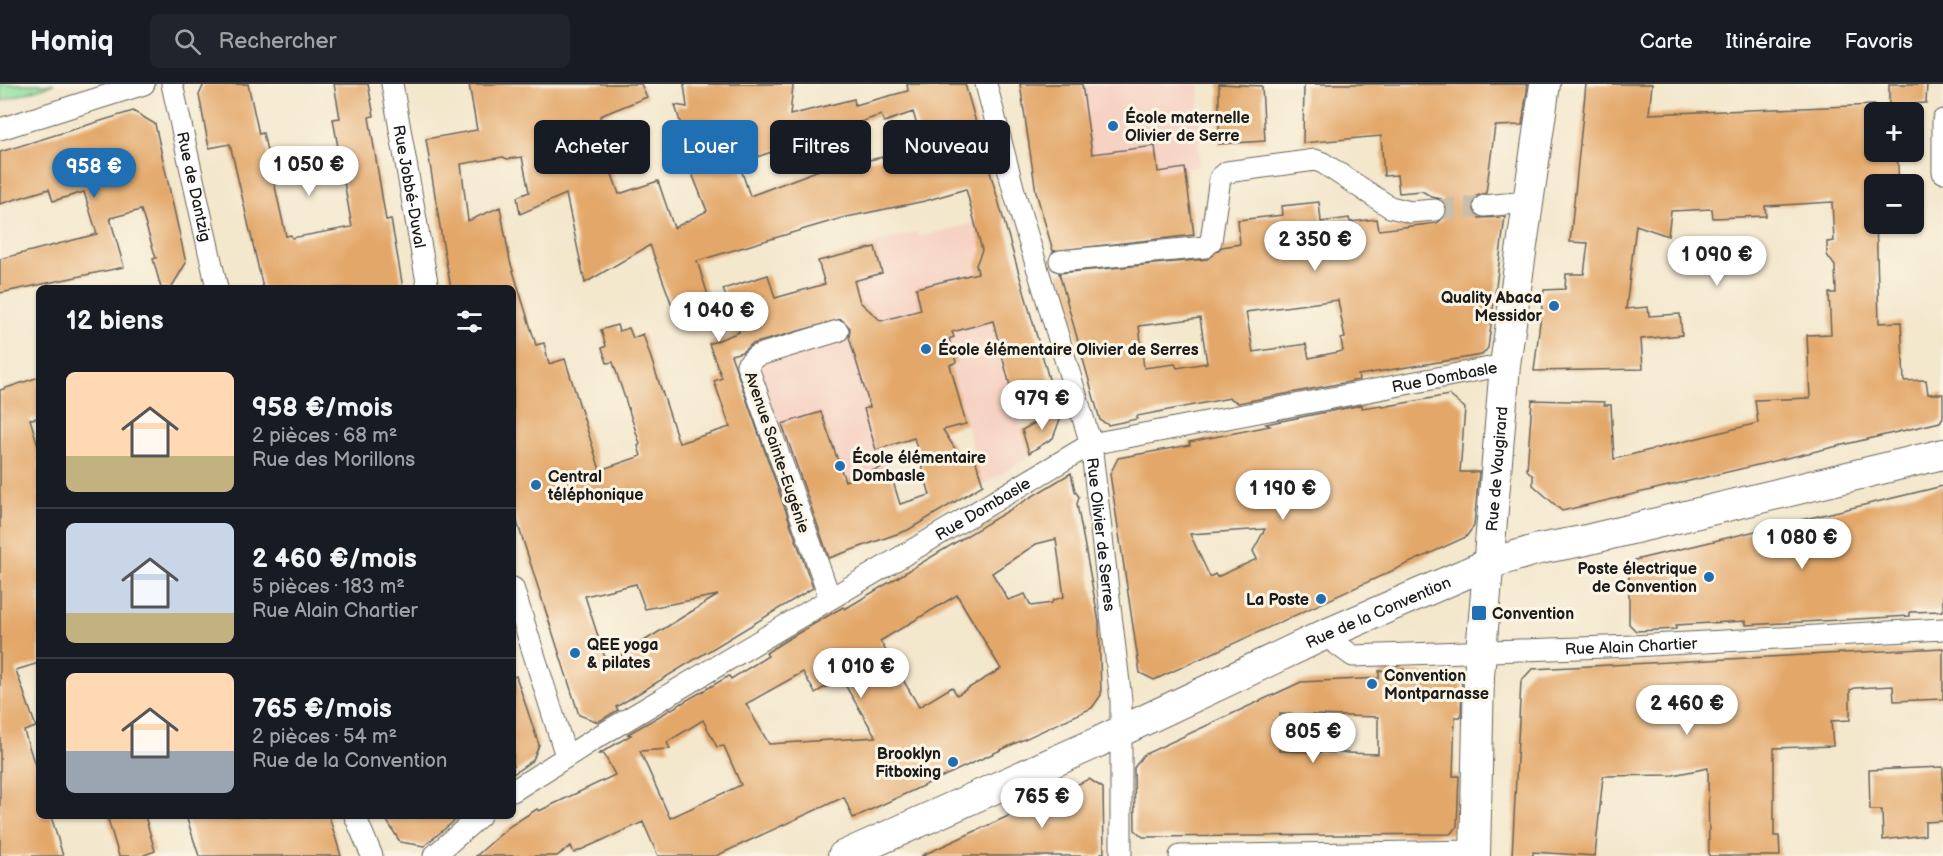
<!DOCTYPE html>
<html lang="fr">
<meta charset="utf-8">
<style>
body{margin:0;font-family:"Balsamiq Sans",sans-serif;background:#20242c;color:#f1f3f6;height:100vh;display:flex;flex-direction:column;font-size:22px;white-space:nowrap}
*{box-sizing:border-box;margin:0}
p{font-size:20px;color:#9ea1a6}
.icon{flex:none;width:33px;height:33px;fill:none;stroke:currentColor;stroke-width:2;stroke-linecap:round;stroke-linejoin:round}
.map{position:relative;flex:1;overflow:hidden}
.details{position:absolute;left:36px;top:201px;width:480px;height:534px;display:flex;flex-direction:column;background:#171b24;border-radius:9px;box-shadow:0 2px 4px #0004}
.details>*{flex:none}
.banner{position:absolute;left:534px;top:36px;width:570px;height:54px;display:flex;gap:12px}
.fabs{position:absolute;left:1864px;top:18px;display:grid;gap:12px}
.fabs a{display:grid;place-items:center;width:60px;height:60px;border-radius:9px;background:#171b24;box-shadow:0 2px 4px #0004;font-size:30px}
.price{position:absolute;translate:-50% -51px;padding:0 14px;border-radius:21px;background:#fff;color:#222;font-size:20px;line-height:39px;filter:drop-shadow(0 2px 3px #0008)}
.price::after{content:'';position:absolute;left:50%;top:36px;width:18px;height:14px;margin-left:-9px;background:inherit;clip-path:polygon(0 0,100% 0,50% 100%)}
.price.selected{background:#1f6fb2;color:#fff}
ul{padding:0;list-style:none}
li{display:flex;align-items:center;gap:18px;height:150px;padding:0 30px}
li+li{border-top:2px solid #363941}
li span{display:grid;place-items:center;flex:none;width:168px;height:120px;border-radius:9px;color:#555}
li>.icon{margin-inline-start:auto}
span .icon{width:72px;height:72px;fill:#fffc;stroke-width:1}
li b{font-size:26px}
h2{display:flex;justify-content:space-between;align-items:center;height:72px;padding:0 30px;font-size:26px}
.pill{padding:0 21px;border-radius:9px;background:#171b24;box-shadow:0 2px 4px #0004;font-size:21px;line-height:54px}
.pill.selected{background:#1f6fb2;color:#fff}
header{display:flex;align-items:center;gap:36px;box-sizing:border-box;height:84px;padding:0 30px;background:#171b24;border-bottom:2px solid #363941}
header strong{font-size:28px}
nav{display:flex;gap:33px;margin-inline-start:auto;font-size:21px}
.search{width:420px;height:54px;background:#20242c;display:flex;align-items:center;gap:15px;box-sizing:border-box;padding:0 21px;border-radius:9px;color:#9ea1a6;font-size:22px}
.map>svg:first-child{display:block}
.built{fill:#f6d2c3}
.green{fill:#8edf9f;stroke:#557e5e;stroke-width:1.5}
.building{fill:#e3a769;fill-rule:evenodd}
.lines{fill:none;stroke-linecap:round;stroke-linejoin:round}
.street-tunnel{stroke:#c8bea9;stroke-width:21;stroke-dasharray:21 10;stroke-linecap:butt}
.street-casing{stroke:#67635a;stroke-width:23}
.secondary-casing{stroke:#67635a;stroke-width:32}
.street{stroke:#fff;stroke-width:21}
.secondary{stroke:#fff;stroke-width:30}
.poi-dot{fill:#1f6fb2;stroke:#fcf5e5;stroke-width:2}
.labels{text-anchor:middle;stroke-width:6;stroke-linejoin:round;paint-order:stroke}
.poi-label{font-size:16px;font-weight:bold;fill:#1c1c1c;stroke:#fcf5e5;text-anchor:start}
.street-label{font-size:16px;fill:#1c1c1c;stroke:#fcf5e5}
</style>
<header>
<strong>Homiq</strong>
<div class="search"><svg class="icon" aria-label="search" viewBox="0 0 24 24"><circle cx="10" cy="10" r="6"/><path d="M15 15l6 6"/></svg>Rechercher</div>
<nav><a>Carte</a><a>Itinéraire</a><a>Favoris</a></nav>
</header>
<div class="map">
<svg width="1943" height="772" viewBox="0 0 1943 772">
<rect width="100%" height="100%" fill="#fcf5e5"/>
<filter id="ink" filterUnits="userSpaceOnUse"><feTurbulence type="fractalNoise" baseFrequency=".0167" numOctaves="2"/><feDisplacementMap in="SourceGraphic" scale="12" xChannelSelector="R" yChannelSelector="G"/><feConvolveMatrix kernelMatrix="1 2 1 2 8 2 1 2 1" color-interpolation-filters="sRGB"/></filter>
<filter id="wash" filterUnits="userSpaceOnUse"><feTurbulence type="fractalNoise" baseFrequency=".008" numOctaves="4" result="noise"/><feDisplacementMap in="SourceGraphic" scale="24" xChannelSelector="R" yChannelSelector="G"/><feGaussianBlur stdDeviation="1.35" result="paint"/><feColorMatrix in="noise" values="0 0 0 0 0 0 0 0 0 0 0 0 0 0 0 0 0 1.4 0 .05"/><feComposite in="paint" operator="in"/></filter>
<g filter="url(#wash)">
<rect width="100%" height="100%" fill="#f3e7cc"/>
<!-- built -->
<g class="built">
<polygon points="1020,0 1199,0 1199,82 1035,106"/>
<polygon points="1003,132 1036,248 998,258 1029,373 983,401 950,281 868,313 903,430 900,432 910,445 824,475 759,289 765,277 849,252 844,236 863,230 847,172 853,170 852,166 917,148 919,153"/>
</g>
<!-- green -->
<polygon class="green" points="0,0 54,0 2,17"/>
<g id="blocks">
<!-- building -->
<g class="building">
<polygon points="204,0 248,0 259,50 263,49 286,152 291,151 292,154 352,143 333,35 340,34 334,0 368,0 374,32 369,33 386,136 391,135 403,204 263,204 230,60 209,64 199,11"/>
<path d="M 469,0 L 641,0 L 647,13 L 600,32 L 607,76 L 619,110 L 658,97 L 674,144 L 707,127 L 687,77 L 691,75 L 675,21 L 687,23 L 684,0 L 790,0 L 793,2 L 790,31 L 854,15 L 855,21 L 908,7 L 907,0 L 965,0 L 1055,316 L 1032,322 L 1026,299 L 1010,302 L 993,237 L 952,248 L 954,253 L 949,255 L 956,278 L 950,281 L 966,340 L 943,346 L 963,377 L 974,371 L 983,401 L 908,446 L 829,474 L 782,340 L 821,328 L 845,397 L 888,381 L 900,420 L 930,411 L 914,354 L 876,366 L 864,325 L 870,323 L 849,253 L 850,244 L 841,235 L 752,260 L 742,268 L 731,271 L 813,504 L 616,623 L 618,626 L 598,638 L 579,631 L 513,425 L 513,204 L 451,204 L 442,155 L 426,55 L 477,46 ZM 913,28 L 924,64 L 869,76 L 865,64 L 818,83 L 819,86 L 750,112 L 739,79 L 881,31 L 884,38 ZM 503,73 L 507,75 L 522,73 L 529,108 L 517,113 L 520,130 L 566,110 L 585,199 L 650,161 L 673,224 L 708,211 L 697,177 L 842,134 L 925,117 L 966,105 L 982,166 L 976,181 L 978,189 L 916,204 L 921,226 L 881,237 L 860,218 L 854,197 L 882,189 L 875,163 L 818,177 L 825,200 L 775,214 L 768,191 L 723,205 L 739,248 L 709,260 L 722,294 L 714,297 L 730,343 L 679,359 L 643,250 L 633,254 L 629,244 L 619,247 L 617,241 L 601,246 L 606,262 L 602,264 L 607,279 L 613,278 L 640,360 L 638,362 L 641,372 L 600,386 L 565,275 L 549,280 L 544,259 L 536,261 L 510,177 L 500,123 L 468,137 L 461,80 ZM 636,500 L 645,525 L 718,511 L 607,580 L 585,512 Z"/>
<polygon points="1020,0 1082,0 1092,70 1155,62 1158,88 1185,84 1194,151 1053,167 1036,108"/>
<polygon points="1219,0 1262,2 1265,57 1219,60"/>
<path d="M 1304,0 L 1528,0 L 1522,41 L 1495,42 L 1486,109 L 1476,112 L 1471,123 L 1479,134 L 1505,133 L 1488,264 L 1482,271 L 1358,291 L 1359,296 L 1238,319 L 1230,314 L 1137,332 L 1137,335 L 1108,341 L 1100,336 L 1059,189 L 1207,175 L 1222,163 L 1240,160 L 1238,136 L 1283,131 L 1282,122 L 1319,118 L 1321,138 L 1349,134 L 1350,138 L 1377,135 L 1379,146 L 1437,139 L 1446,132 L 1448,124 L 1441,115 L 1432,113 L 1422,107 L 1399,109 L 1397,91 L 1384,92 L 1381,52 L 1303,59 ZM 1338,216 L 1345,254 L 1341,255 L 1343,267 L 1309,274 L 1306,260 L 1253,268 L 1246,228 ZM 1200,234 L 1207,279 L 1177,284 L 1175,280 L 1144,284 L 1139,242 Z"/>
<polygon points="1586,0 1652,0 1649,30 1875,21 1875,68 1897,68 1899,100 1875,100 1879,239 1901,238 1904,297 1926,296 1928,310 1943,310 1943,333 1940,338 1562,427 1533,401 1533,392 1527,386 1532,316 1604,318 1604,321 1611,321 1614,375 1758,339 1755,316 1810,314 1807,251 1831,250 1829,209 1836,209 1835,182 1827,171 1827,158 1834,157 1832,118 1765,122 1766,132 1713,134 1712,125 1671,127 1668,152 1636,141 1626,225 1648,223 1649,232 1680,230 1682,251 1641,255 1643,285 1534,287 1544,206 1565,205 1566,190 1584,190 1588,159 1570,158"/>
<polygon points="1889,0 1927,0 1926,19 1889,21"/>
<polygon points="133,27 155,40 186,179 171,204 161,204 153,175 156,174 141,126 110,134 124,183 0,209 0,175 97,150 84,108 53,117 49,105 0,120 0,68"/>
<polygon points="39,293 39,334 30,335 39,365 39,579 16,586 36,643 24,647 39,694 39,732 51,732 63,772 0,772 0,306"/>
<path d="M 1449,311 L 1465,324 L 1460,388 L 1479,388 L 1474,442 L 1466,453 L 1154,596 L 1140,589 L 1110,390 L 1118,374 L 1190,361 L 1189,358 L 1270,342 L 1266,340 L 1362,321 L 1362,324 L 1382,321 L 1382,323 ZM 1265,445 L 1253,467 L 1257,475 L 1217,493 L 1215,490 L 1210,493 L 1190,450 Z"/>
<polygon points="1065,322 1053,354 1029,369 1022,346"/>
<path d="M 1071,389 L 1075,407 L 1079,413 L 1077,420 L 1099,538 L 1101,611 L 1092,624 L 853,734 L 844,713 L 716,772 L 658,772 L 643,738 L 574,769 L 571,762 L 557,772 L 476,772 L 510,742 L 537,725 L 539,727 L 615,691 L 604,670 L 599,670 L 631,651 L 628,650 L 729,592 L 731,595 L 768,572 L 766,569 L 783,558 L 843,523 L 845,525 ZM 1056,455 L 1064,513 L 1053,516 L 1052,519 L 1031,522 L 1025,510 L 1008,516 L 992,489 L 1036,460 ZM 957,511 L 1001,585 L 957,611 L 952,603 L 919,623 L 880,557 ZM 803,588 L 815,609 L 841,594 L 876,653 L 769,660 L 746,620 ZM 703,636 L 717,663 L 724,662 L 741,701 L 670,734 L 640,667 L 670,665 L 667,658 Z"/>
<polygon points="1943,402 1943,527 1910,528 1910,532 1746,541 1746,537 1676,541 1676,545 1636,547 1629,540 1629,483 1635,476"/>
<polygon points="1943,564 1943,615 1894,617 1893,602 1855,604 1850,606 1850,636 1831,637 1833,662 1774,664 1774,752 1779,752 1780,772 1709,772 1708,684 1673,691 1603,692 1595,772 1533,768 1533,772 1512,772 1521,597 1532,585"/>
<path d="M 1404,585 L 1404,589 L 1422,588 L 1422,591 L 1453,590 L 1462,599 L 1461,633 L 1455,633 L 1453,692 L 1459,692 L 1457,743 L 1450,750 L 1143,753 L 1135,746 L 1134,684 L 1143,671 L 1301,598 L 1379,594 L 1379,587 ZM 1280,630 L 1378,633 L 1378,670 L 1279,667 Z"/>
<polygon points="516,592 539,661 533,676 513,690 513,593"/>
<polygon points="1943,683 1943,737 1925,738 1925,751 1883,756 1882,726 1870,726 1869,686"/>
<polygon points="1089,695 1103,704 1104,769 1101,769 1101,772 921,772"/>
<polygon points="107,732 145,732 155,767 142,772 119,772"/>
<polygon points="186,732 329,732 341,772 199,772"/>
<polygon points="384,732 460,732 424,762 400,758"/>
</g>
</g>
</g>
<g filter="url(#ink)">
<use href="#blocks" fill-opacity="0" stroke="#67635a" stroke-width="1.5"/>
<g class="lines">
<!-- street-tunnel -->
<polyline class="street-tunnel" points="1435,126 1484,122"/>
<defs>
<g id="street">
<path id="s1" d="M 172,0 L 217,204"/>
<path id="s2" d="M 392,0 L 428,204"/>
<path id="s3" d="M 986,0 L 1015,111 L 1091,360 L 1121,616 L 1121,772"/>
<polyline points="1943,36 1943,88"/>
<polyline points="0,45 144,0"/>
<polyline points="1484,122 1527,118"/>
<polyline points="1060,177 1205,163 1211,157 1220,94 1227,88 1315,76 1323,79 1390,123 1410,128 1435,126"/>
<polyline points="513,504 566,672"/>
<polyline points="830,514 747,281 756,272 838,247"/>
<path id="s4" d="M 1324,551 L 1353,572 L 1633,562 L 1943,545"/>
<path id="s5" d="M 513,707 L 596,654 L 1091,360 L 1505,281"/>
<polyline points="355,732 372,772"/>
<polyline points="434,772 480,732"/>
<polyline points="1180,772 1476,767"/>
</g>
<g id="secondary">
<path id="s6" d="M 843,772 L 1096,659 L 1324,551 L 1488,480 L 1539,465 L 1582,457 L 1943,370"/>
<path id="s7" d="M 1475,772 L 1479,592 L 1505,281 L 1545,0"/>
</g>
</defs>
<!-- street casing -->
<use href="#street" class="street-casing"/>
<!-- secondary casing -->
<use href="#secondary" class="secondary-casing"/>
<!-- street -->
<use href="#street" class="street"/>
<!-- secondary -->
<use href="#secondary" class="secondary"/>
</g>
</g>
<!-- markers -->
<g class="poi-dot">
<circle cx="1113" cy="42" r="6"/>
<circle cx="1554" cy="222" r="6"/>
<circle cx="926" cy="265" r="6"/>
<circle cx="840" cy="382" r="6"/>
<circle cx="536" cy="401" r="6"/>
<circle cx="1709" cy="493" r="6"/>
<circle cx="1321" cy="515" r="6"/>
<rect x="1471" y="521" width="16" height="16" rx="3"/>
<circle cx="575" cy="569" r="6"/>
<circle cx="1372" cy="600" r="6"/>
<circle cx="953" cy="678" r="6"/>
</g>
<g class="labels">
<!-- poi labels -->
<g class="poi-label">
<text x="1125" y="39">École maternelle<tspan x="1125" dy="18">Olivier de Serre</tspan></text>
<text x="1542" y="219" text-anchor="end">Quality Abaca<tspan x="1542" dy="18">Messidor</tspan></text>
<text x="938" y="271">École élémentaire Olivier de Serres</text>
<text x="852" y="379">École élémentaire<tspan x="852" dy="18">Dombasle</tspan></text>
<text x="548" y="398">Central<tspan x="548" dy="18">téléphonique</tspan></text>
<text x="1697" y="490" text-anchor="end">Poste électrique<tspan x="1697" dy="18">de Convention</tspan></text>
<text x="1309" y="521" text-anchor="end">La Poste</text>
<text x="1492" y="535">Convention</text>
<text x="587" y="566">QEE yoga<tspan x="587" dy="18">&amp; pilates</tspan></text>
<text x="1384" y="597">Convention<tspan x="1384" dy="18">Montparnasse</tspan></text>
<text x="941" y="675" text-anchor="end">Brooklyn<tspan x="941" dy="18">Fitboxing</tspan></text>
</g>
<!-- street labels -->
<g class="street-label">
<text dy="6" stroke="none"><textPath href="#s1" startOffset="105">Rue de Dantzig</textPath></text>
<text dy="6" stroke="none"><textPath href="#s2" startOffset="104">Rue Jobbé-Duval</textPath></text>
<text dy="6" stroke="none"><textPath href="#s5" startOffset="1034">Rue Dombasle</textPath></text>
<text transform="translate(778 368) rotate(71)" y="6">Avenue Sainte-Eugénie</text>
<text dy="6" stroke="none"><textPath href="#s7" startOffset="388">Rue de Vaugirard</textPath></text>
<text dy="6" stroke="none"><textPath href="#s5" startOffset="548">Rue Dombasle</textPath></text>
<text dy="6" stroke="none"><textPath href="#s3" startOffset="466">Rue Olivier de Serres</textPath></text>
<text dy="6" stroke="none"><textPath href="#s6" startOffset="588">Rue de la Convention</textPath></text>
<text dy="6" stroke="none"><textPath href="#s4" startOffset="314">Rue Alain Chartier</textPath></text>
</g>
</g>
</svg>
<div class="fabs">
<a>+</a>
<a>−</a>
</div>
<b class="price" style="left:309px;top:113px">1 050 €</b>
<b class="price selected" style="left:94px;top:115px">958 €</b>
<b class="price" style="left:1315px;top:188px">2 350 €</b>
<b class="price" style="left:1717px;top:203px">1 090 €</b>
<b class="price" style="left:719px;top:259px">1 040 €</b>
<b class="price" style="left:1042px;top:347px">979 €</b>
<b class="price" style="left:1283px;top:437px">1 190 €</b>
<b class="price" style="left:1802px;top:486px">1 080 €</b>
<b class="price" style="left:861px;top:615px">1 010 €</b>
<b class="price" style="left:1687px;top:652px">2 460 €</b>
<b class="price" style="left:1313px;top:680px">805 €</b>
<b class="price" style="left:1042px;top:745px">765 €</b>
<div class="banner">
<a class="pill">Acheter</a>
<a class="pill selected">Louer</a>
<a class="pill">Filtres</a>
<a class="pill">Nouveau</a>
</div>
<section class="details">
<h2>12 biens<svg class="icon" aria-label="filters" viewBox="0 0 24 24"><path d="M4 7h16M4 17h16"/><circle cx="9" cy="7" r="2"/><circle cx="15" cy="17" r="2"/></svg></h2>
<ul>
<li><span style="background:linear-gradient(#ffd9b3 70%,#c2b280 0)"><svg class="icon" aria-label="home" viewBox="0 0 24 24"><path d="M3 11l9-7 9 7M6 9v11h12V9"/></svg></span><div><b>958 €/mois</b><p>2 pièces · 68 m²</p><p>Rue des Morillons</p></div></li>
<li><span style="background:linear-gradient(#c9d6e8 75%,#c2b280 0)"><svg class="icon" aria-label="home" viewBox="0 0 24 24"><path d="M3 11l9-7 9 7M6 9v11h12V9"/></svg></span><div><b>2 460 €/mois</b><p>5 pièces · 183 m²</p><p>Rue Alain Chartier</p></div></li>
<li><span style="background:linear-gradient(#ffd9b3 65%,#9aa5b1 0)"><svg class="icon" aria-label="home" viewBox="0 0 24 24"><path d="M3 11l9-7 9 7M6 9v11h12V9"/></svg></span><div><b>765 €/mois</b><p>2 pièces · 54 m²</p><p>Rue de la Convention</p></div></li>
</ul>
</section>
</div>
